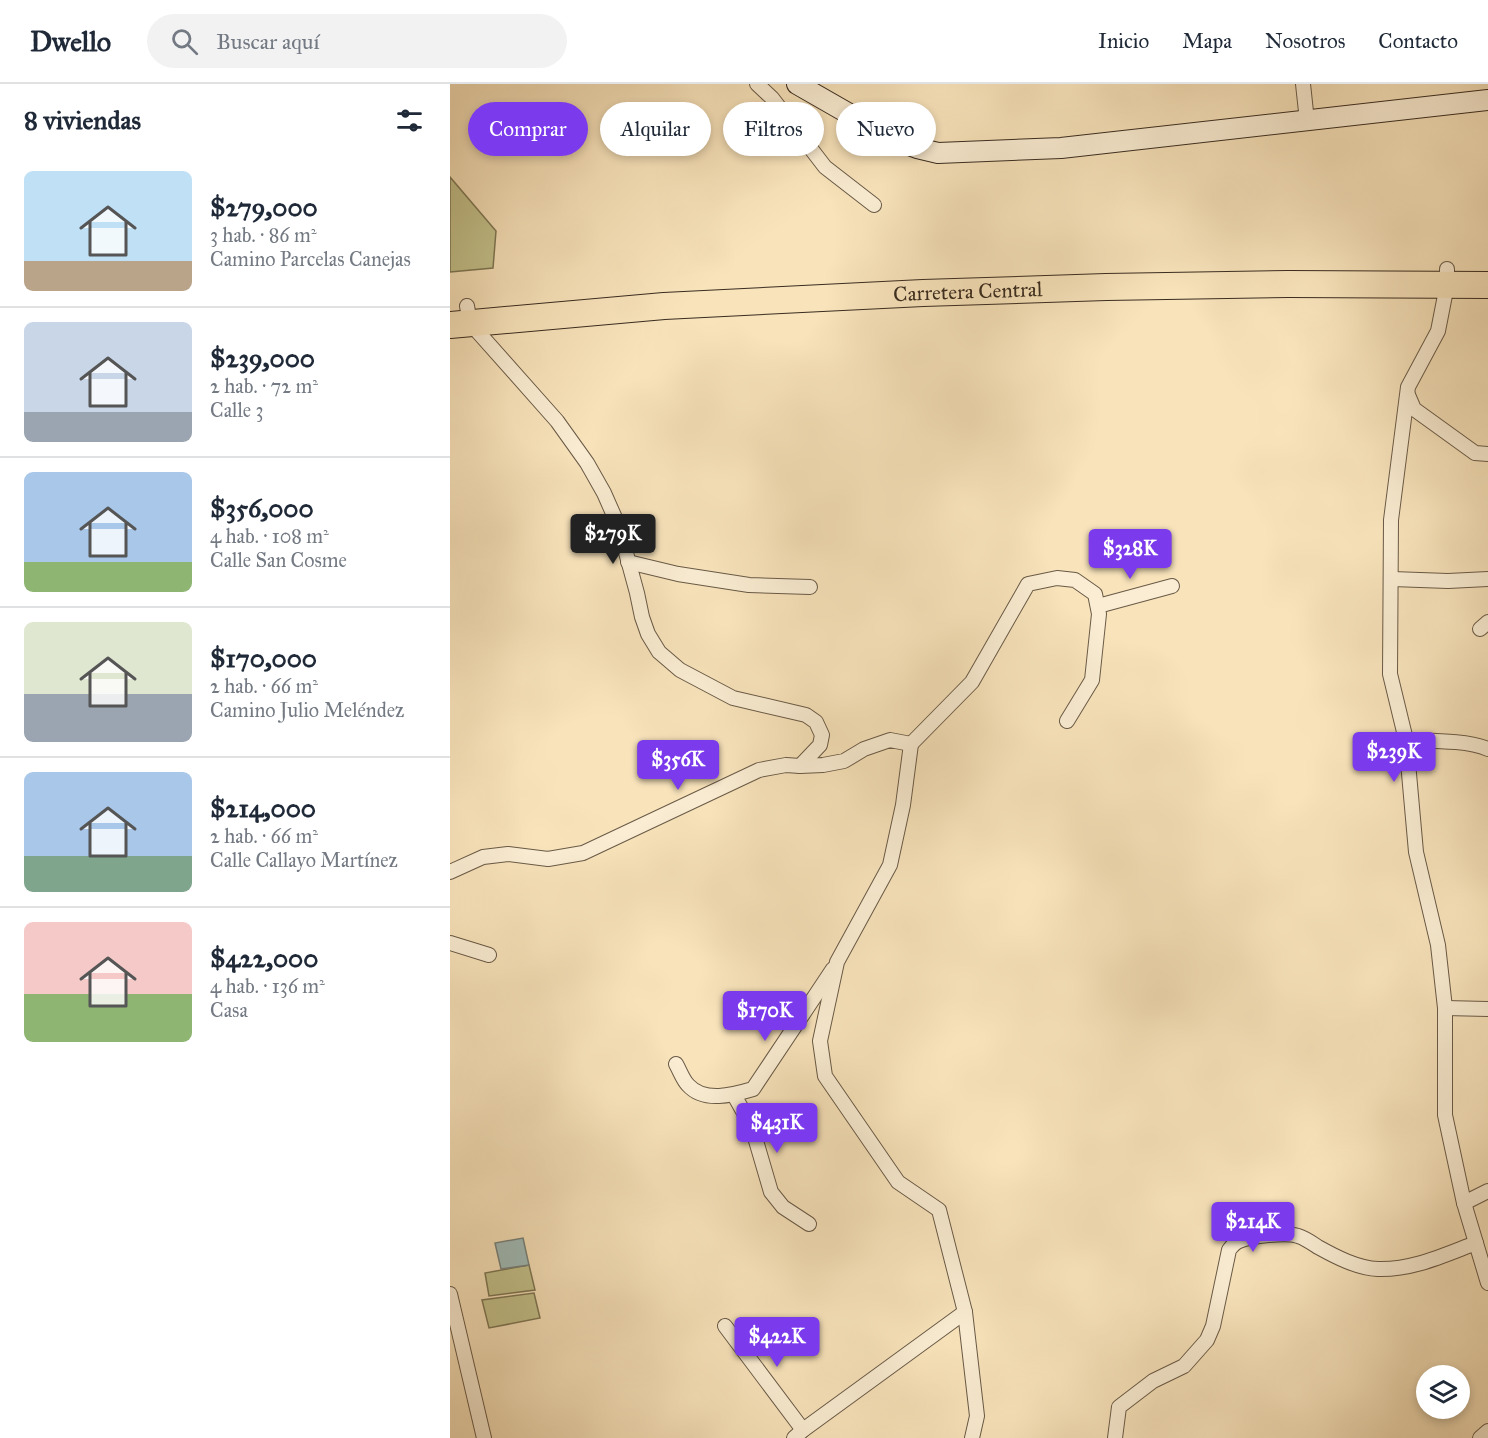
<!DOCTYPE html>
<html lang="es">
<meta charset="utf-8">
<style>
body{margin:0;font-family:"IM FELL Great Primer",serif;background:#f2f2f3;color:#1f2937;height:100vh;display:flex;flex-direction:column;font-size:22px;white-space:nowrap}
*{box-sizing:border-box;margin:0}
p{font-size:20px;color:#747a83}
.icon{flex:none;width:33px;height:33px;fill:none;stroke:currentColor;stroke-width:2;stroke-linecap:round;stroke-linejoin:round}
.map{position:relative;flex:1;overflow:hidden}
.drawer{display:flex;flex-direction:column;background:#fff;width:450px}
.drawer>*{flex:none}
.hud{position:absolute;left:18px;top:18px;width:570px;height:54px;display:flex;gap:12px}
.buttons{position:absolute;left:966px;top:1281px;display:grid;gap:12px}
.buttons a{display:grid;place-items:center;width:54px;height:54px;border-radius:50%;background:#fff;box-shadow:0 3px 9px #0003;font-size:30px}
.price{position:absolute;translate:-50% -51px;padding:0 14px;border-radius:6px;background:#7c3aed;color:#fff;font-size:20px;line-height:39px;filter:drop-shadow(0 2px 3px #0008)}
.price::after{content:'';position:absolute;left:50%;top:36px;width:18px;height:14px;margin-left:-9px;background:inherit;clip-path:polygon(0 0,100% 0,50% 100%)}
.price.active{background:#222;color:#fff}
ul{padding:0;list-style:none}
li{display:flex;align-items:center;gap:18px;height:150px;padding:0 24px}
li+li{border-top:2px solid #e0e1e3}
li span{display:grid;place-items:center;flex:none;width:168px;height:120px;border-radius:9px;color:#555}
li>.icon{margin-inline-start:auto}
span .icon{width:72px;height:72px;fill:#fffc;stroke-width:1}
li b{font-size:26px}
h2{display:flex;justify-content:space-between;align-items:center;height:72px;padding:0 24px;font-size:26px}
.chip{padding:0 21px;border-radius:27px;background:#fff;box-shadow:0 3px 9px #0003;font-size:21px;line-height:54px}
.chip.active{background:#7c3aed;color:#fff}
header{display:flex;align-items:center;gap:36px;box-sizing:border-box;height:84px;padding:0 30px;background:#fff;border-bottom:2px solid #e0e1e3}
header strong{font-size:28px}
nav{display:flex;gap:33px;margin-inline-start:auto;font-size:21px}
.search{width:420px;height:54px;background:#f2f2f3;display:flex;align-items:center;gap:15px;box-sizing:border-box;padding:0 21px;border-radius:33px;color:#747a83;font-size:22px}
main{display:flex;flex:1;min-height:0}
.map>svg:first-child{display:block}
.green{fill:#c3c28c;stroke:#7e7756;stroke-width:1.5}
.water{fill:#a0bcb9;stroke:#77827c;stroke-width:1.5}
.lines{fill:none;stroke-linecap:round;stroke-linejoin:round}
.street-casing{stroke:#695a47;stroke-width:16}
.secondary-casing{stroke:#392c20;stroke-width:22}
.highway-casing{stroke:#392c20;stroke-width:28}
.street{stroke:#faedd3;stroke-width:14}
.secondary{stroke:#faedd3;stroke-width:20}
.highway{stroke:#f8e3bb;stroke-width:26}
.labels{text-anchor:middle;stroke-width:4.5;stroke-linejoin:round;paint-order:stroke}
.street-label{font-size:21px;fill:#392c20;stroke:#faedd3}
</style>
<header>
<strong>Dwello</strong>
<div class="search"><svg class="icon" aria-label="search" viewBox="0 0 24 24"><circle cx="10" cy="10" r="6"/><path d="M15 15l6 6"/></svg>Buscar aquí</div>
<nav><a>Inicio</a><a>Mapa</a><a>Nosotros</a><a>Contacto</a></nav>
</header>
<main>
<section class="drawer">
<h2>8 viviendas<svg class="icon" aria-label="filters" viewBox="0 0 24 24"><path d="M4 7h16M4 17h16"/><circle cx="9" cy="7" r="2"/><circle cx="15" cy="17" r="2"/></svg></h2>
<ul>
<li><span style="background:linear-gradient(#bfe0f5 75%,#b9a48a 0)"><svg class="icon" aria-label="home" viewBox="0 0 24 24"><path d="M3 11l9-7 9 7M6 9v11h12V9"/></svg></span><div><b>$279,000</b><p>3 hab. · 86 m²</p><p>Camino Parcelas Canejas</p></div></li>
<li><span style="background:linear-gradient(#c9d6e8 75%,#9aa5b1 0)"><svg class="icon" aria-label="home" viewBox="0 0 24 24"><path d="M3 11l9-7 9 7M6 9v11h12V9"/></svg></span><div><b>$239,000</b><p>2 hab. · 72 m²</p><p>Calle 3</p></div></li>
<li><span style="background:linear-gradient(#a9c7e8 75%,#8fb573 0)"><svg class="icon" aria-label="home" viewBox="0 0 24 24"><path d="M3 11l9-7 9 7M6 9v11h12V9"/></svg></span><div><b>$356,000</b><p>4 hab. · 108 m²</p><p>Calle San Cosme</p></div></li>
<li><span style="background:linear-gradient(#dfe7d0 60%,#9aa5b1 0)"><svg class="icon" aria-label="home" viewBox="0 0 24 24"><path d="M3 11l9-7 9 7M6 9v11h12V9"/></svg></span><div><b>$170,000</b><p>2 hab. · 66 m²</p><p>Camino Julio Meléndez</p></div></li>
<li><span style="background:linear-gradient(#a9c7e8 70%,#7fa58c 0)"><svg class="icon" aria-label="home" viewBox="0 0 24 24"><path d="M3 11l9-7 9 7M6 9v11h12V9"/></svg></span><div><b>$214,000</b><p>2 hab. · 66 m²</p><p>Calle Callayo Martínez</p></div></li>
<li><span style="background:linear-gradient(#f6c9c9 60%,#8fb573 0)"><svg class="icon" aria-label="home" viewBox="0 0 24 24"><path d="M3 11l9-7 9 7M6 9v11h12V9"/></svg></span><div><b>$422,000</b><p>4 hab. · 136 m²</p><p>Casa</p></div></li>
</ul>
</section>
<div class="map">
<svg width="1038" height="1354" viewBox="0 0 1038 1354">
<rect width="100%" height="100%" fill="#f8e3bb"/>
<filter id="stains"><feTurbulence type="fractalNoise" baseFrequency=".00333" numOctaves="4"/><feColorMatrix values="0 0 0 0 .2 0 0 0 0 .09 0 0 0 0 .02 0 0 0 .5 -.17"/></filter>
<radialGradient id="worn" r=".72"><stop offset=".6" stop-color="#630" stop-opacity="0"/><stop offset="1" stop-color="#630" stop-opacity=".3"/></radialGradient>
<!-- green -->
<g class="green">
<polygon points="0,93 46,147 43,184 0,188"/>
<polygon points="79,1181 85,1206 39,1212 35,1189"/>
<polygon points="84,1209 90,1234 39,1244 32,1216"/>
</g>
<!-- water -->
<polygon class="water" points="73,1154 79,1181 51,1185 45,1159"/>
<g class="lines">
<defs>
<g id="street">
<polyline points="307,0 322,14 375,83 424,121"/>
<polyline points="853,0 857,37"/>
<polyline points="997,185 997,201 988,247 958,303 941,436 940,590 956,656 966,768 988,861 995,924 995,1031 1014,1119 1038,1199"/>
<polyline points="17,222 20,239 107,337 137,379 154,409 169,443 187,509 192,533 198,550 209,568 230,586 283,614 356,631 366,638 372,651 370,661 350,682"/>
<polyline points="958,311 964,325 1025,369 1038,370"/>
<polyline points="178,478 228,490 299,501 360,503"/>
<polyline points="942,495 998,497 1038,495"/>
<polyline points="648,522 722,502"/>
<polyline points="1030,545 1038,538"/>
<path d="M 956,656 C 980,657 1017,656 1038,665"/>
<polyline points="461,660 453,721 440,781 387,878 370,957 375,992 448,1098 489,1126 515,1228 527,1332 522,1354"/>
<polyline points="461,660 522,598 578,500 607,494 625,496 645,510 649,530 642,596 617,637"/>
<polyline points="0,788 33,773 58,770 98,775 133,769 309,686 336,681 350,682 373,681 394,677 414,665 440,656 461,660"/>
<polyline points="0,859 39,871"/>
<polyline points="995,924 1038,925"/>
<path d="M 226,980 C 230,987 233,996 238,1001 C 254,1019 283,1011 303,1005 L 383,885"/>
<polyline points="284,1011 302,1043 321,1108 333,1123 359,1140"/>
<polyline points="1014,1119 1038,1107"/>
<polyline points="0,1210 34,1354"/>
<polyline points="275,1242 353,1346"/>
<polyline points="344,1354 353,1346 515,1228"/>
<path d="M 665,1354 L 669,1323 L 703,1297 L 734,1282 L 757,1256 L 763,1242 L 779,1166 C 782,1162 784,1159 789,1157 C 801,1152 836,1148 848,1152 C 855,1154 862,1159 868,1163 C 886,1173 907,1184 928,1185 C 963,1186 994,1171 1026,1159"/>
<polyline points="1030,1354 1038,1347"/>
</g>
<polyline id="secondary" points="347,0 443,55 467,64 488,69 611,64 1038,16"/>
<g id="highway">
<path id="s1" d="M 0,241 L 214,222 L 473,209 L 656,203 L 838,200 L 1038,201"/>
</g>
</defs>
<!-- street casing -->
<use href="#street" class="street-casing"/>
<!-- secondary casing -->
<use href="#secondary" class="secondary-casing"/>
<!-- highway casing -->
<use href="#highway" class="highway-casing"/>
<!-- street -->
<use href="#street" class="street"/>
<!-- secondary -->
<use href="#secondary" class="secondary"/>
<!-- highway -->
<use href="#highway" class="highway"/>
</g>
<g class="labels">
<!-- street labels -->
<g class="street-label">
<text dy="7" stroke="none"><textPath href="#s1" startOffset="519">Carretera Central</textPath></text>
</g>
</g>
<rect width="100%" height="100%" filter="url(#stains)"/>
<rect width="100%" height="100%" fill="url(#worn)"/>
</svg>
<div class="buttons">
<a><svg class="icon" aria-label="layers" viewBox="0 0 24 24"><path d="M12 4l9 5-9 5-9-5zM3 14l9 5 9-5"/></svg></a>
</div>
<b class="price active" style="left:163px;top:481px">$279K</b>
<b class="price" style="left:680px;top:496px">$328K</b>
<b class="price" style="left:944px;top:699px">$239K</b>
<b class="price" style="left:228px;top:707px">$356K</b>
<b class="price" style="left:315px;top:958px">$170K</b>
<b class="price" style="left:327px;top:1070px">$431K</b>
<b class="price" style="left:803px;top:1169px">$214K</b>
<b class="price" style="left:327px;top:1284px">$422K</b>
<div class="hud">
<a class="chip active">Comprar</a>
<a class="chip">Alquilar</a>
<a class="chip">Filtros</a>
<a class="chip">Nuevo</a>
</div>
</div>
</main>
